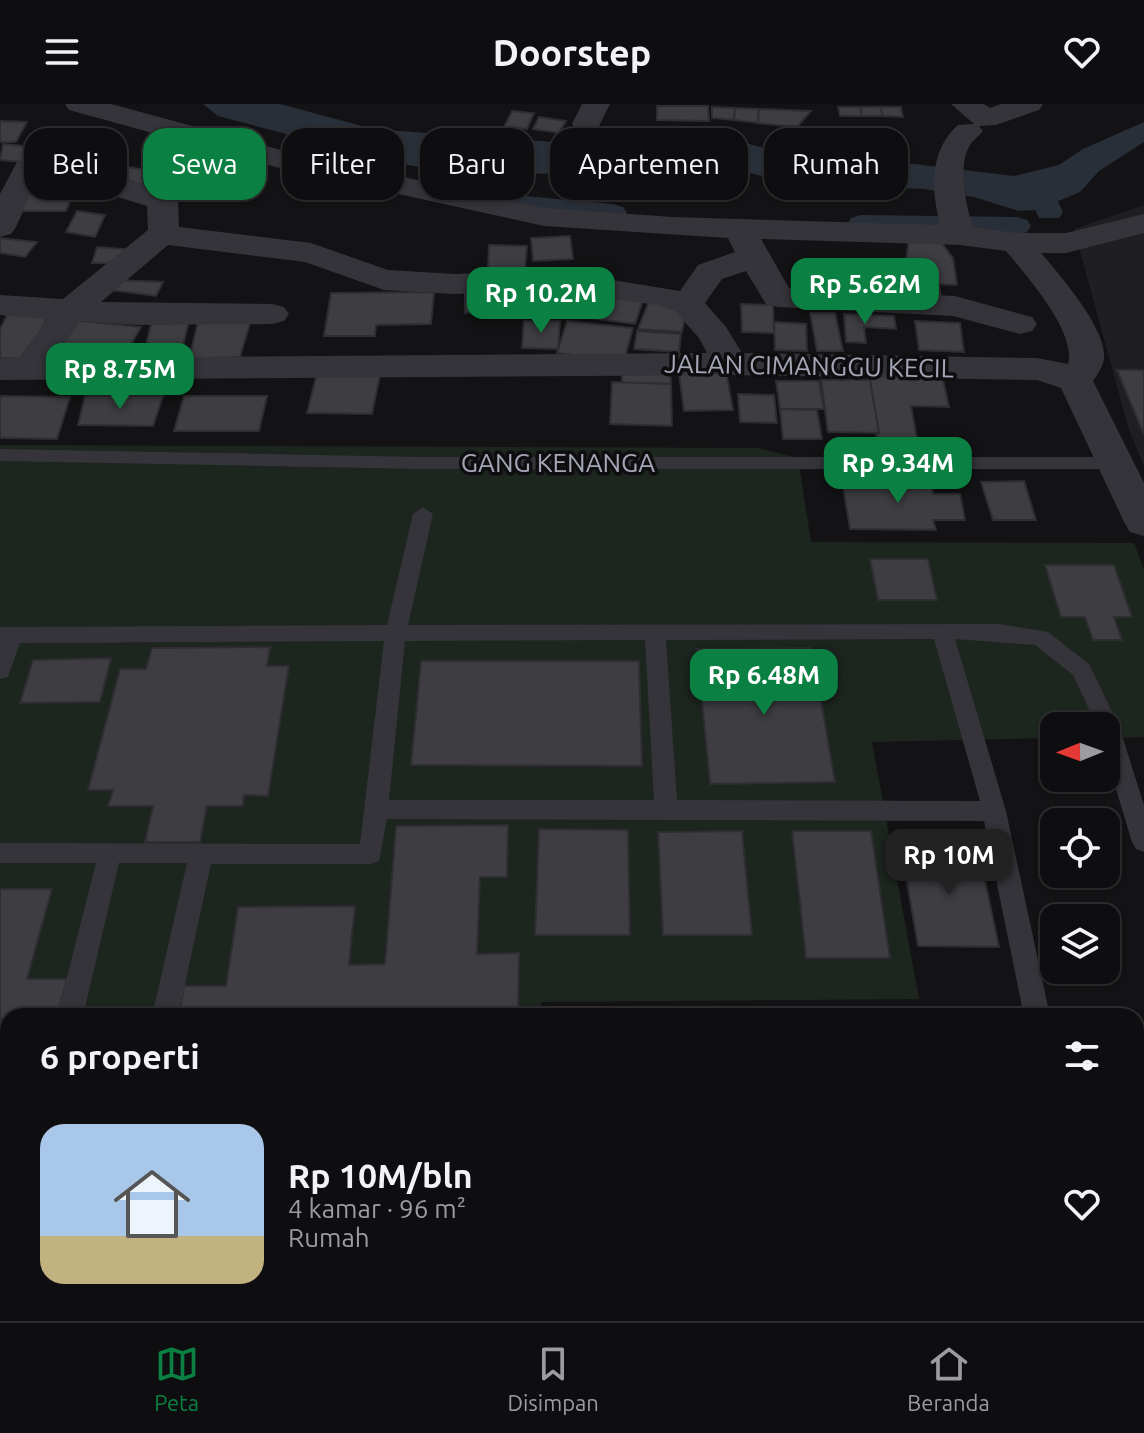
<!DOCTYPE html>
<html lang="id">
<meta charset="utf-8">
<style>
body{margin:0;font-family:Ubuntu,sans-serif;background:#171719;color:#f1f3f6;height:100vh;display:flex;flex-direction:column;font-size:30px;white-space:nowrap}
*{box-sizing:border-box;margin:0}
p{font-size:26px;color:#9b9c9f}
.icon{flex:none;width:44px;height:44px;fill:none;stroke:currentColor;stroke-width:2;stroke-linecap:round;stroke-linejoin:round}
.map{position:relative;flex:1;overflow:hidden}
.drawer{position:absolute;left:0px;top:904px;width:1144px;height:314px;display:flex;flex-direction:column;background:#0e0e10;border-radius:24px 24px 0 0;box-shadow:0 2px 6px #0004,0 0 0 2px #2e2e30}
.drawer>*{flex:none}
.hud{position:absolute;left:24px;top:24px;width:1096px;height:72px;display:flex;gap:16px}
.needle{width:52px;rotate:269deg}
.controls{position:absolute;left:1040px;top:608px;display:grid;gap:16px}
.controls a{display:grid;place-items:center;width:80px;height:80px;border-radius:16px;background:#0e0e10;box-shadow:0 2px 6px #0004,0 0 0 2px #2e2e30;font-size:40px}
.price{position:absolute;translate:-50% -68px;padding:0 18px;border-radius:16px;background:#0b8043;color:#fff;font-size:26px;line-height:52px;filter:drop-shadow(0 2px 4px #0008)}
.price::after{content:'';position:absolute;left:50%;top:48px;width:24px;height:18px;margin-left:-12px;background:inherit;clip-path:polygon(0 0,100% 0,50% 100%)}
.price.on{background:#222;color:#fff}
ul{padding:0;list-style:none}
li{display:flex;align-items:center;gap:24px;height:200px;padding:0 40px}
li span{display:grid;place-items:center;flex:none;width:224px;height:160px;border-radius:24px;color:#555}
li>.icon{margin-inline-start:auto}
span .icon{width:96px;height:96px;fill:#fffc;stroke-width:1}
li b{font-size:34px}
h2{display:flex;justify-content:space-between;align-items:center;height:96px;padding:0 40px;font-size:34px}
.tag{padding:0 28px;border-radius:24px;background:#0e0e10;box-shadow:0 2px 6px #0004,0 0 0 2px #2e2e30;font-size:28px;line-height:72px}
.tag.on{background:#0b8043;color:#fff}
header{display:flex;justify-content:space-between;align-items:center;height:104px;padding:0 40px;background:#0e0e10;font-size:36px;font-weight:600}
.dock{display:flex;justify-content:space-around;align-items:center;height:112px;border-top:2px solid #2e2e30;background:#0e0e10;font-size:22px;color:#9b9c9f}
.dock a{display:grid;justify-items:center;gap:4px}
.dock .on{color:#0b8043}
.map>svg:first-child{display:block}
.built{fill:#1f1f22}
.green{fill:#1d251f}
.water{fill:#292f39}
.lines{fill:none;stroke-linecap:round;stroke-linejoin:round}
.canal{fill:#292f39;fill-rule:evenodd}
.building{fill:#3d3d42;stroke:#2e2d31;stroke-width:2}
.lane{fill:#34343a;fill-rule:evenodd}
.street{fill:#34343a;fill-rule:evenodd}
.labels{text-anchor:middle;stroke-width:7;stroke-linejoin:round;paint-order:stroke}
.street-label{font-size:26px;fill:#a4a6b6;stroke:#0e0e10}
</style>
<header><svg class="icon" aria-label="menu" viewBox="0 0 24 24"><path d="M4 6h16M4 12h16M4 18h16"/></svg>Doorstep<svg class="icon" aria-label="heart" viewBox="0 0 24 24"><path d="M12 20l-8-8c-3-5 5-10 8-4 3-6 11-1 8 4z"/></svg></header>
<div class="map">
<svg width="1144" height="1217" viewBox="0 0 1144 1217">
<rect width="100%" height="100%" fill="#131315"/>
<!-- built -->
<polygon class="built" points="1144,101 1144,362 1129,326 1074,125"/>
<!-- green -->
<polygon class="green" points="0,341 758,344 798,354 811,438 1134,439 1144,465 1144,633 1106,634 1106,622 1054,622 1054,634 872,638 919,895 541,898 540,912 8,912 8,1210 395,1210 381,1211 380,1217 0,1217"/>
<!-- water -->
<polygon class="water" points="203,0 280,0 373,25 581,40 734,36 775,47 814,48 1014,72 1059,61 1083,45 1144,18 1144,38 1099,67 1080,88 1037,106 1019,107 974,93 924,85 794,79 741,67 695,61 621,71 447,68 392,58 218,12"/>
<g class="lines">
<!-- canal -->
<g class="canal">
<polygon points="1039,76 1049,78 1063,108 1059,114 1039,114 1025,84 1029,78"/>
<polygon points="490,89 613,100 623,103 627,109 623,115 613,118 480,103 476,97 480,91"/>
<polygon points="861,111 1017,113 1027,116 1031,122 1027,128 1017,131 851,126 847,120 851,114"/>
</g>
</g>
<!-- building -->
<g class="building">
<polygon points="657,2 708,2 709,17 657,16"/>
<polygon points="712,3 735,4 734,16 712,14"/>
<polygon points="838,3 860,3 862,12 840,12"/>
<polygon points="860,3 880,3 883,12 862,12"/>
<polygon points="880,3 901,3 903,13 883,12"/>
<polygon points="735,4 759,5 758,19 734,16"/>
<polygon points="759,5 811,7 798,22 786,22 758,19"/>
<polygon points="512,7 534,9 527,25 504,23"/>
<polygon points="539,13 566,17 559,29 533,25"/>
<polygon points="0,17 27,18 16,38 0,38"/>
<polygon points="853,36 882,38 853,50"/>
<polygon points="3,40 55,45 47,60 0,56"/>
<polygon points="117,61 162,69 178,72 165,91 110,82"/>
<polygon points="26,74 80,74 66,107 10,107"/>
<polygon points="77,107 105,111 95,133 66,128"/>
<polygon points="910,130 937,133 953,154 957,181 939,180 941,192 906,190 901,187"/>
<polygon points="570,132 573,155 533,157 531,134"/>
<polygon points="0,134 37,138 25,153 0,149"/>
<polygon points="489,141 527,142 525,164 488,164"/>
<polygon points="97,143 124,145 115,159 92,159"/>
<polygon points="115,176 163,178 156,192 110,186"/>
<polygon points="531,179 551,179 551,212 530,212"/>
<polygon points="511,183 513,207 465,209 465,185"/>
<polygon points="577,184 644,193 635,220 567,211"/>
<polygon points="434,188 431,220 376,221 375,232 324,232 331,189"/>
<polygon points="651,192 686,209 682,228 638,225"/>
<polygon points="741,200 773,201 774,229 742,228"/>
<polygon points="810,209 835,209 843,247 817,247"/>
<polygon points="844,210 894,212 896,225 864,223 866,239 846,238"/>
<polygon points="7,211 48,211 29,255 0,254 0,225"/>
<polygon points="73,216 141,223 121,258 88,255 92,249 76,248 71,257 48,255"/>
<polygon points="189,216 179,259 141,260 152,217"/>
<polygon points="524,217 560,217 558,245 522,244"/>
<polygon points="567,217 633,224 624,257 557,249"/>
<polygon points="915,217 960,219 964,248 919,246"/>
<polygon points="198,218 250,219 240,253 189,255"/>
<polygon points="774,218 806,220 807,247 775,246"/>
<polygon points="637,227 681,230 679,248 634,245"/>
<polygon points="725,261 733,306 684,307 678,262"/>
<polygon points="622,263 670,263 671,280 622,279"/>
<polygon points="1117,266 1144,266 1144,331"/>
<polygon points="317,269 380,271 372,310 307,309"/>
<polygon points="867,270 942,271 949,303 911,302 918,341 878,340"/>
<polygon points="821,276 870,276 879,329 828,328"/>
<polygon points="776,277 819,277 824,305 780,305"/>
<polygon points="612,278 671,280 672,322 610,320"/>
<polygon points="738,290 774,291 777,319 740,318"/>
<polygon points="0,292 70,293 57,335 0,334"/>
<polygon points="85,292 163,292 153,322 78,321"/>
<polygon points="184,292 267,292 259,327 174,327"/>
<polygon points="780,305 817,306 822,335 783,335"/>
<polygon points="842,376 931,377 933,390 960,390 965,416 933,416 936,426 850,425"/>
<polygon points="1024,377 1036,416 993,416 981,378"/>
<polygon points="870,455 928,455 937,496 878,496"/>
<polygon points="1045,461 1114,461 1132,513 1114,513 1122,536 1093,536 1085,513 1061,513"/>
<polygon points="270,543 267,562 289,562 268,692 244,691 243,702 207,702 200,738 145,738 153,702 108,702 113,686 88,686 120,565 146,565 152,544"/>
<polygon points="812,544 835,678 710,680 697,545"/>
<polygon points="111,554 100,598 20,599 33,556"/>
<polygon points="421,557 639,557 642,662 411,661"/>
<polygon points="508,721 507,773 480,773 477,850 519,849 518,912 179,912 184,882 226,882 238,803 355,802 349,861 385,860 396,722"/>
<polygon points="539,725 628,726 630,831 535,831"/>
<polygon points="742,727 752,831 663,831 658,728"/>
<polygon points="792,727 871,727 890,854 806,854"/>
<polygon points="901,743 978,743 999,843 918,842"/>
<polygon points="0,785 52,785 27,875 67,875 57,912 8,912 8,941 0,970"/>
<polygon points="821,909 894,909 895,912 821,912"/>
</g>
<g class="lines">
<!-- lane -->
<g class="lane">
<polygon points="0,345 421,353 1116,353 1125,359 1116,365 421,365 0,357"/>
<path d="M 423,403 L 433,410 L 408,521 L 999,520 L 1048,528 L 1089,560 L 1119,622 L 1144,701 L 1144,748 L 1136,745 L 1132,738 L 1106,652 L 1106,622 L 1097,622 L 1073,571 L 1035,541 L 955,535 L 1006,707 L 1050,912 L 1024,912 L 984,717 L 387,715 L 379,757 L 371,760 L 211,760 L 178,912 L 152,912 L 187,759 L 119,759 L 83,912 L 57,912 L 96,759 L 0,759 L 0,739 L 360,740 L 384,537 L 20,539 L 8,573 L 0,575 L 0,523 L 387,521 L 413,410 ZM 934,535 L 980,697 L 677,696 L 666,536 ZM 645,536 L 654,696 L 389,696 L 405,537 Z"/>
<polygon points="1136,1129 1144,1131 1144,1159 1136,1157"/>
<polygon points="8,1150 8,1209 0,1213 0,1154"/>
<polygon points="1136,1193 1144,1193 1144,1217 1125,1217 1122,1210 1136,1210"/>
<polygon points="86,1210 116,1210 114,1217 84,1217"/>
<polygon points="444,1210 983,1210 980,1217 441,1217"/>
</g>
<!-- street -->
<g class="street">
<path d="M 65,0 L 111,0 L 281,46 L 544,104 L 673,113 L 940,121 C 931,86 929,47 958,21 L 974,20 L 951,0 L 984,0 L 990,4 L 1001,0 L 1043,0 L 1039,6 L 996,21 L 979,22 L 983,27 C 979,32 973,36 970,41 C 957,62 966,102 973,123 L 1016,129 L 1066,129 L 1144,110 L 1144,129 L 1066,149 L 1041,149 C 1060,171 1102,220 1104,249 C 1105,260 1099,268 1093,277 L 1144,379 L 1144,432 L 1130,428 L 1124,418 L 1061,284 L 1037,276 L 730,271 L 0,276 L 0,254 L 19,254 L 47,215 L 0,211 L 0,191 L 63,195 L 148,126 L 147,102 L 68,78 L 38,74 L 16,123 L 11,130 L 0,133 L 0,90 L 17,58 C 61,47 130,77 173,90 L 178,97 L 179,123 L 311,139 L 388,166 L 455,170 L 551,166 L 680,187 L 698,161 L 735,148 L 728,134 L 544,122 L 276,63 L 69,6 ZM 761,135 L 960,141 L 1006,147 C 1026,171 1077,228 1068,260 L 1037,254 L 742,249 L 726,223 L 705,199 L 722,175 L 746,167 L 766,200 L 778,203 L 953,212 L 1020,230 L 1032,227 L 1037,220 L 1032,213 L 955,192 L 789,184 ZM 168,141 L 305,158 L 384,186 L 455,190 L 551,186 L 657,201 L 675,207 L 699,234 L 707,249 L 55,254 L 80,217 L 139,221 L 272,220 L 284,217 L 289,210 L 284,203 L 272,200 L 101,198 Z"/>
<polygon points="582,0 610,0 597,26 577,26 572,20"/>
</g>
</g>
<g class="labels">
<!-- street labels -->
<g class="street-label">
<text transform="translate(809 262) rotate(1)" y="9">JALAN CIMANGGU KECIL</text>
<text x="558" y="368">GANG KENANGA</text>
</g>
</g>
</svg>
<div class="controls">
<a><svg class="needle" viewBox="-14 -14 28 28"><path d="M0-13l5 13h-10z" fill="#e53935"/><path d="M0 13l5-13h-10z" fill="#9b9c9f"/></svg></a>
<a><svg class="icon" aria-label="locate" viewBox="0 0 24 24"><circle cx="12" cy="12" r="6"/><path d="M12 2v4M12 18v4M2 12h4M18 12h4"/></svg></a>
<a><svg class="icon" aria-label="layers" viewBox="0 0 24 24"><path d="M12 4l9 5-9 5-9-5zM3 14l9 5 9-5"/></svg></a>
</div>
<b class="price" style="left:865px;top:222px">Rp 5.62M</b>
<b class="price" style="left:541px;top:231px">Rp 10.2M</b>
<b class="price" style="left:120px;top:307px">Rp 8.75M</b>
<b class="price" style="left:898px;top:401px">Rp 9.34M</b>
<b class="price" style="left:764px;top:613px">Rp 6.48M</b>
<b class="price on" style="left:949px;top:793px">Rp 10M</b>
<div class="hud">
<a class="tag">Beli</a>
<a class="tag on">Sewa</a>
<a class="tag">Filter</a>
<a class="tag">Baru</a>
<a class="tag">Apartemen</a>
<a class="tag">Rumah</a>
</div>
<section class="drawer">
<h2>6 properti<svg class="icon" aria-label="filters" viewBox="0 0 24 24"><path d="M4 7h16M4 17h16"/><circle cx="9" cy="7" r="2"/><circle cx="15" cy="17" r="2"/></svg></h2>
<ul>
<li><span style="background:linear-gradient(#a9c7e8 70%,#c2b280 0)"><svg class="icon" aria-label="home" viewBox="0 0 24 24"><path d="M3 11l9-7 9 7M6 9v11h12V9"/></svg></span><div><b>Rp 10M/bln</b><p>4 kamar · 96 m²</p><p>Rumah</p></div><svg class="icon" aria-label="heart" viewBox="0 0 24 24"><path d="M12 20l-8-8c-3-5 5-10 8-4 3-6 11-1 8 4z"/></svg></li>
</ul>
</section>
</div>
<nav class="dock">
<a class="on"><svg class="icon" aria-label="map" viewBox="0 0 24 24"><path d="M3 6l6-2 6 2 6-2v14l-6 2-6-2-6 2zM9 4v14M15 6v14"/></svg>Peta</a>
<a><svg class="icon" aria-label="saved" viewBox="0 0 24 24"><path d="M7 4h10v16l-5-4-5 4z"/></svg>Disimpan</a>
<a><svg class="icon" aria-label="home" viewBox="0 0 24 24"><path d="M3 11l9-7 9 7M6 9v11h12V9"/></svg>Beranda</a>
</nav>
